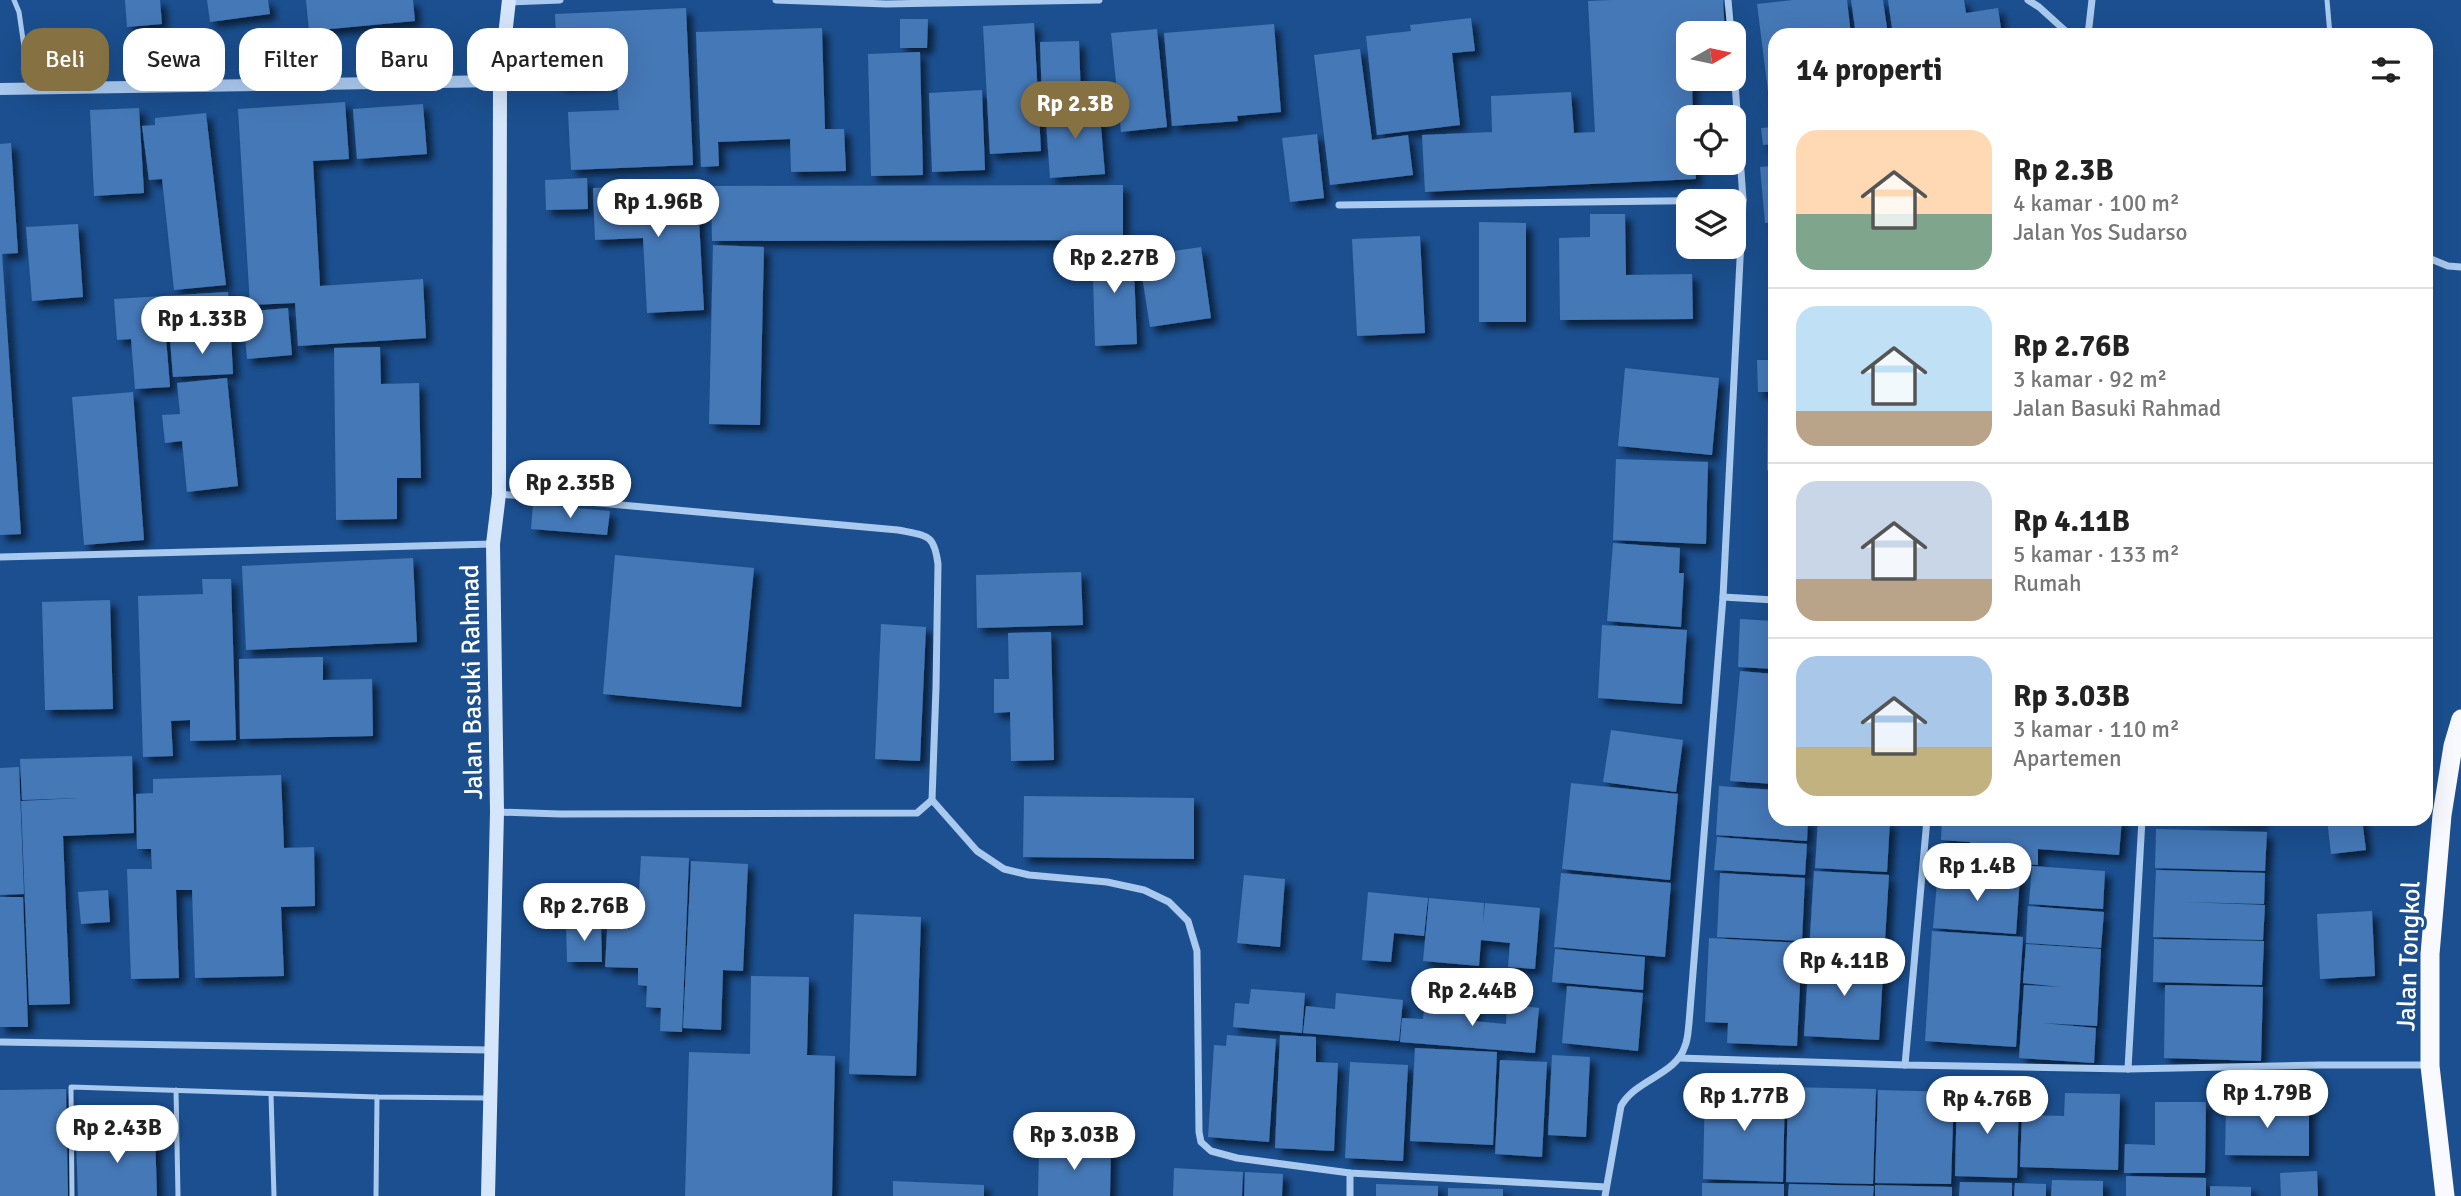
<!DOCTYPE html>
<html lang="id">
<meta charset="utf-8">
<style>
body{margin:0;font-family:Signika,sans-serif;background:#f6f6f6;color:#222;height:100vh;display:flex;flex-direction:column;font-size:26px;white-space:nowrap}
*{box-sizing:border-box;margin:0}
p{font-size:23px;color:#767676}
.icon{flex:none;width:38px;height:38px;fill:none;stroke:currentColor;stroke-width:2;stroke-linecap:round;stroke-linejoin:round}
.map{position:relative;flex:1;overflow:hidden}
.sheet{position:absolute;left:1768px;top:28px;width:665px;height:798px;display:flex;flex-direction:column;background:#fff;border-radius:21px;box-shadow:0 7px 28px #0002}
.sheet>*{flex:none}
.hud{position:absolute;left:21px;top:28px;width:665px;height:63px;display:flex;gap:14px}
.needle{width:46px;rotate:81deg}
.controls{position:absolute;left:1676px;top:21px;display:grid;gap:14px}
.controls a{display:grid;place-items:center;width:70px;height:70px;border-radius:14px;background:#fff;box-shadow:0 7px 28px #0002;font-size:35px}
.price{position:absolute;translate:-50% -60px;padding:0 16px;border-radius:24px;background:#fff;color:#222;font-size:23px;line-height:46px;filter:drop-shadow(0 2px 4px #0008)}
.price::after{content:'';position:absolute;left:50%;top:42px;width:21px;height:16px;margin-left:-10px;background:inherit;clip-path:polygon(0 0,100% 0,50% 100%)}
.price.active{background:#857141;color:#fff}
ul{padding:0;list-style:none}
li{display:flex;align-items:center;gap:21px;height:175px;padding:0 28px}
li+li{border-top:2px solid #e0e0e0}
li span{display:grid;place-items:center;flex:none;width:196px;height:140px;border-radius:21px;color:#555}
li>.icon{margin-inline-start:auto}
span .icon{width:84px;height:84px;fill:#fffc;stroke-width:1}
li b{font-size:30px}
h2{display:flex;justify-content:space-between;align-items:center;height:84px;padding:0 28px;font-size:30px}
.tag{padding:0 24px;border-radius:21px;background:#fff;box-shadow:0 7px 28px #0002;font-size:24px;line-height:63px}
.tag.active{background:#857141;color:#fff}
.map>svg:first-child{display:block}
.building{fill:#4478b7;filter:url(#shadow)}
.lines{fill:none;stroke-linecap:round;stroke-linejoin:round}
.service{stroke:#a9c9ee;stroke-width:5}
.minor{stroke:#a9c9ee;stroke-width:7}
.tertiary{stroke:#a9c9ee;stroke-width:12}
.secondary{stroke:#d6e6fa;stroke-width:14}
.trunk{stroke:#f8faff;stroke-width:19}
.labels{text-anchor:middle;stroke-width:6;stroke-linejoin:round;paint-order:stroke}
.street-label{font-size:26px;fill:#fff;stroke:#1b4f8f}
</style>
<div class="map">
<svg width="2461" height="1196" viewBox="0 0 2461 1196">
<defs>
<filter id="shadow"><feDropShadow dx="6" dy="6" stdDeviation="3.5" flood-color="#0009"/></filter>
</defs>
<rect width="100%" height="100%" fill="#1b4f8f"/>
<!-- building -->
<g class="building">
<polygon points="125,0 160,0 162,24 127,27"/>
<polygon points="207,0 268,0 270,14 210,22"/>
<polygon points="306,0 413,0 415,21 309,31"/>
<polygon points="1611,0 1723,0 1725,33 1689,33 1689,79 1727,79 1727,83 1692,84 1693,117 1689,117 1689,163 1695,163 1696,179 1425,192 1422,135 1492,132 1491,96 1571,92 1574,133 1595,132 1588,1"/>
<polygon points="1793,0 1847,0 1851,35 1774,35 1774,123 1772,123 1757,4"/>
<polygon points="1851,0 1883,0 1888,35 1856,35"/>
<polygon points="1888,0 1964,0 1966,13 1998,8 2002,35 1893,35"/>
<polygon points="686,8 693,165 571,170 568,112 619,110 617,83 558,85 555,14"/>
<polygon points="1471,18 1475,51 1452,53 1460,125 1377,135 1366,36 1411,31 1410,25"/>
<polygon points="900,19 928,19 927,48 900,48"/>
<polygon points="1034,23 1041,151 990,154 983,26"/>
<polygon points="1274,24 1281,112 1237,116 1238,121 1172,126 1164,33"/>
<polygon points="822,28 825,129 844,129 846,171 791,172 790,139 718,142 719,166 701,167 696,32"/>
<polygon points="1157,29 1167,127 1121,132 1111,33"/>
<polygon points="1079,41 1081,99 1042,101 1040,42"/>
<polygon points="1360,49 1372,140 1408,135 1413,175 1330,185 1314,55"/>
<polygon points="920,52 923,175 871,176 868,54"/>
<polygon points="982,90 985,170 932,172 929,93"/>
<polygon points="345,102 349,159 313,161 320,286 423,279 426,338 298,346 295,303 250,305 238,109"/>
<polygon points="1099,103 1105,174 1050,178 1045,107"/>
<polygon points="423,104 427,154 357,159 353,109"/>
<polygon points="139,108 144,193 94,196 90,110"/>
<polygon points="206,113 226,285 174,290 162,179 149,180 142,126 155,125 155,118"/>
<polygon points="1774,127 1774,144 1763,145 1761,128"/>
<polygon points="1317,134 1324,198 1290,202 1282,138"/>
<polygon points="11,143 18,253 2,254 21,534 0,535 0,144"/>
<polygon points="1774,166 1774,222 1765,223 1760,167"/>
<polygon points="587,178 588,209 546,210 545,180"/>
<polygon points="697,183 704,310 647,313 643,238 595,240 593,188"/>
<polygon points="1123,185 1123,240 712,241 711,186"/>
<polygon points="1590,214 1625,214 1626,275 1692,274 1693,319 1560,320 1559,238 1590,237"/>
<polygon points="1479,222 1526,223 1526,322 1479,322"/>
<polygon points="78,224 83,297 32,301 26,227"/>
<polygon points="1420,236 1425,333 1357,336 1352,239"/>
<polygon points="1133,244 1137,344 1095,346 1092,245"/>
<polygon points="713,245 764,247 760,425 709,424"/>
<polygon points="1201,247 1211,318 1150,327 1139,256"/>
<polygon points="228,292 231,333 166,337 170,387 135,389 131,339 117,340 114,299"/>
<polygon points="1769,294 1774,294 1774,392 1758,392 1757,360 1770,360"/>
<polygon points="288,308 292,355 247,359 243,312"/>
<polygon points="231,335 233,374 173,377 170,339"/>
<polygon points="380,347 381,384 419,383 421,478 397,478 397,519 336,520 334,348"/>
<polygon points="1625,368 1719,378 1712,455 1618,446"/>
<polygon points="227,378 238,486 187,492 182,441 165,443 162,415 180,414 177,383"/>
<polygon points="133,392 144,540 84,545 72,397"/>
<polygon points="1768,400 1774,400 1774,471 1767,470"/>
<polygon points="1616,459 1708,462 1706,544 1613,540"/>
<polygon points="1770,477 1774,478 1774,566 1768,566"/>
<polygon points="533,504 610,511 607,535 531,529"/>
<polygon points="1613,543 1680,548 1679,573 1684,573 1681,627 1607,621"/>
<polygon points="615,555 754,568 741,707 603,694"/>
<polygon points="413,558 417,642 246,650 242,566"/>
<polygon points="1081,572 1083,625 977,628 976,575"/>
<polygon points="202,579 231,579 236,740 190,741 190,720 171,721 173,756 143,757 138,596 203,594"/>
<polygon points="110,600 113,709 45,710 42,602"/>
<polygon points="1740,619 1774,621 1774,669 1738,667"/>
<polygon points="881,624 926,627 920,761 875,759"/>
<polygon points="1602,625 1687,630 1682,704 1598,698"/>
<polygon points="1051,632 1054,760 1011,761 1010,712 994,713 994,679 1009,679 1008,633"/>
<polygon points="323,657 323,680 372,679 373,736 240,739 239,659"/>
<polygon points="1740,671 1774,674 1774,784 1730,781"/>
<polygon points="1611,730 1683,740 1676,792 1603,782"/>
<polygon points="132,756 134,833 63,836 70,1004 29,1005 21,801 79,798 22,800 20,759"/>
<polygon points="19,767 24,894 0,895 0,768"/>
<polygon points="281,775 284,848 314,847 315,906 281,907 284,976 195,978 192,890 176,890 179,978 131,979 127,869 152,869 151,849 137,849 136,794 153,793 153,779"/>
<polygon points="1571,783 1678,794 1670,880 1562,869"/>
<polygon points="1719,786 1774,790 1774,819 1808,819 1807,841 1716,835"/>
<polygon points="1024,796 1194,798 1194,859 1023,857"/>
<polygon points="1818,819 1890,821 1887,872 1815,868"/>
<polygon points="1942,819 2122,819 2119,855 2038,849 2038,865 1968,860 1970,842 1941,840"/>
<polygon points="2202,819 2262,819 2262,825 2201,821"/>
<polygon points="2327,819 2362,819 2366,850 2331,854"/>
<polygon points="2156,829 2267,832 2265,871 2155,868"/>
<polygon points="1717,837 1807,844 1805,875 1714,870"/>
<polygon points="641,856 689,858 682,1032 660,1031 661,1008 646,1007 647,986 638,985 638,968 605,967 608,914 641,915 642,892 639,892"/>
<polygon points="691,861 748,864 743,971 723,970 721,1030 683,1028"/>
<polygon points="2032,866 2105,871 2103,909 2029,904"/>
<polygon points="2156,870 2265,873 2264,904 2184,902 2265,905 2263,940 2153,937"/>
<polygon points="1814,871 1889,875 1884,957 1809,952"/>
<polygon points="1938,871 2020,877 2016,934 1933,928"/>
<polygon points="1561,873 1671,883 1665,957 1554,947"/>
<polygon points="1720,873 1805,878 1802,941 1717,937"/>
<polygon points="1244,875 1285,879 1280,947 1237,943"/>
<polygon points="108,890 110,922 81,924 78,892"/>
<polygon points="1368,892 1428,898 1424,936 1394,933 1391,962 1362,960"/>
<polygon points="0,897 23,897 28,1027 0,1027"/>
<polygon points="1429,898 1484,903 1483,923 1485,903 1540,908 1535,969 1508,967 1510,943 1481,940 1479,966 1423,961"/>
<polygon points="2028,906 2104,912 2101,948 2026,943"/>
<polygon points="2372,911 2375,976 2320,979 2317,914"/>
<polygon points="854,914 921,917 916,1076 849,1074"/>
<polygon points="566,924 601,924 602,962 567,962"/>
<polygon points="1932,931 2023,937 2016,1047 1925,1041"/>
<polygon points="1709,938 1802,943 1797,1046 1727,1043 1728,1023 1705,1022"/>
<polygon points="2154,939 2264,941 2262,985 2153,982"/>
<polygon points="2026,944 2101,949 2097,1026 2042,1023 2096,1028 2094,1063 2019,1058 2024,985 2061,987 2023,983"/>
<polygon points="1555,949 1645,957 1643,990 1552,982"/>
<polygon points="1809,955 1884,959 1879,1040 1804,1036"/>
<polygon points="751,976 809,977 807,1055 835,1056 832,1196 685,1196 689,1052 750,1054"/>
<polygon points="2165,985 2263,987 2261,1061 2164,1058"/>
<polygon points="1567,986 1643,993 1638,1051 1562,1043"/>
<polygon points="1251,989 1305,993 1302,1033 1233,1027 1235,1003 1249,1004"/>
<polygon points="1336,993 1403,1000 1399,1041 1303,1033 1306,1006 1335,1009"/>
<polygon points="1425,1000 1475,1005 1473,1021 1506,1024 1507,1004 1539,1008 1535,1053 1400,1042 1402,1018 1423,1019"/>
<polygon points="1227,1035 1276,1039 1269,1142 1208,1137 1214,1045 1226,1046"/>
<polygon points="1280,1035 1316,1037 1316,1062 1338,1063 1334,1151 1275,1148"/>
<polygon points="1415,1048 1497,1052 1493,1145 1410,1141"/>
<polygon points="1552,1055 1590,1057 1586,1137 1548,1135"/>
<polygon points="1500,1060 1547,1062 1542,1157 1495,1154"/>
<polygon points="1350,1062 1408,1065 1403,1161 1345,1158"/>
<polygon points="1705,1084 1785,1087 1783,1182 1703,1179"/>
<polygon points="1788,1087 1876,1089 1873,1184 1786,1182"/>
<polygon points="66,1089 68,1196 0,1196 0,1090"/>
<polygon points="1878,1090 1954,1092 1951,1184 1875,1183"/>
<polygon points="1957,1093 2019,1095 2017,1178 1955,1176"/>
<polygon points="2065,1093 2120,1094 2118,1170 2020,1167 2022,1115 2064,1116"/>
<polygon points="2155,1102 2206,1102 2205,1173 2124,1173 2125,1144 2155,1145"/>
<polygon points="2226,1104 2309,1106 2309,1156 2225,1155"/>
<polygon points="155,1134 157,1196 78,1196 76,1136"/>
<polygon points="1039,1148 1111,1149 1110,1196 1038,1196"/>
<polygon points="1174,1168 1243,1172 1242,1196 1173,1196"/>
<polygon points="2317,1171 2318,1196 2281,1196 2280,1173"/>
<polygon points="1245,1172 1283,1174 1282,1196 1244,1196"/>
<polygon points="2126,1176 2206,1178 2206,1196 2126,1196"/>
<polygon points="2052,1180 2103,1181 2103,1196 2051,1196"/>
<polygon points="893,1181 984,1185 984,1196 893,1196"/>
<polygon points="1960,1182 2012,1183 2012,1196 1959,1196"/>
<polygon points="1702,1183 1784,1184 1784,1196 1702,1196"/>
<polygon points="2015,1183 2046,1184 2046,1196 2014,1196"/>
<polygon points="1376,1184 1438,1186 1438,1196 1376,1196"/>
<polygon points="1789,1184 1874,1186 1873,1196 1788,1196"/>
<polygon points="1875,1185 1952,1187 1952,1196 1875,1196"/>
<polygon points="2210,1186 2251,1187 2251,1196 2210,1196"/>
<polygon points="1448,1188 1503,1189 1503,1196 1448,1196"/>
</g>
<g class="lines">
<!-- service -->
<g class="service">
<polyline points="14,0 19,12 30,88"/>
<polyline points="2327,0 2330,35"/>
<polyline points="176,1090 178,1196"/>
<polyline points="271,1094 274,1196"/>
<polyline points="72,1196 71,1087 377,1097 487,1098"/>
<polyline points="376,1196 377,1097"/>
</g>
<!-- minor -->
<g class="minor">
<polyline points="776,0 886,4 1099,0"/>
<polyline points="1728,0 1731,33"/>
<polyline points="2028,0 2039,7 2070,35"/>
<polyline points="509,2 560,0"/>
<polyline points="2088,35 2092,0"/>
<polyline points="1339,205 1743,200"/>
<polyline points="2426,257 2448,266 2461,267"/>
<path d="M 499,494 L 898,530 C 927,536 934,533 938,564 L 936,688 L 932,800 L 977,851 L 1004,869 L 1029,875 L 1107,882 L 1144,890 L 1169,902 L 1188,921 L 1197,951 L 1199,1132 L 1201,1142 L 1211,1151 L 1237,1158 L 1350,1173 L 1606,1187"/>
<polyline points="0,557 493,544"/>
<polyline points="1723,597 1774,600"/>
<polyline points="497,812 560,814 917,813 932,800"/>
<polyline points="1927,819 1905,1065 2128,1069 2320,1065 2427,1065"/>
<polyline points="0,1042 490,1050"/>
<polyline points="1679,1058 1905,1065"/>
<polyline points="2128,1069 2142,819"/>
<polyline points="1350,1196 1350,1173"/>
<path d="M 1605,1196 L 1621,1106 C 1636,1079 1676,1075 1685,1046 C 1688,1039 1688,1031 1689,1023 L 1723,597 L 1743,200 L 1734,68"/>
</g>
<!-- tertiary -->
<polyline class="tertiary" points="0,89 500,81"/>
<!-- secondary -->
<polyline class="secondary" points="488,1196 497,812 493,544 499,494 500,81 509,0"/>
<!-- trunk -->
<polyline class="trunk" points="2445,1196 2430,1066 2430,954 2442,815 2453,746 2461,719"/>
</g>
<g class="labels">
<!-- street labels -->
<g class="street-label">
<text transform="translate(471 682) rotate(-91)" y="9">Jalan Basuki Rahmad</text>
<text transform="translate(2408 956) rotate(-88)" y="9">Jalan Tongkol</text>
</g>
</g>
</svg>
<div class="controls">
<a><svg class="needle" viewBox="-14 -14 28 28"><path d="M0-13l5 13h-10z" fill="#e53935"/><path d="M0 13l5-13h-10z" fill="#767676"/></svg></a>
<a><svg class="icon" aria-label="locate" viewBox="0 0 24 24"><circle cx="12" cy="12" r="6"/><path d="M12 2v4M12 18v4M2 12h4M18 12h4"/></svg></a>
<a><svg class="icon" aria-label="layers" viewBox="0 0 24 24"><path d="M12 4l9 5-9 5-9-5zM3 14l9 5 9-5"/></svg></a>
</div>
<b class="price active" style="left:1075px;top:141px">Rp 2.3B</b>
<b class="price" style="left:658px;top:239px">Rp 1.96B</b>
<b class="price" style="left:1114px;top:295px">Rp 2.27B</b>
<b class="price" style="left:202px;top:356px">Rp 1.33B</b>
<b class="price" style="left:570px;top:520px">Rp 2.35B</b>
<b class="price" style="left:1977px;top:903px">Rp 1.4B</b>
<b class="price" style="left:584px;top:943px">Rp 2.76B</b>
<b class="price" style="left:1844px;top:998px">Rp 4.11B</b>
<b class="price" style="left:1472px;top:1028px">Rp 2.44B</b>
<b class="price" style="left:2267px;top:1130px">Rp 1.79B</b>
<b class="price" style="left:1744px;top:1133px">Rp 1.77B</b>
<b class="price" style="left:1987px;top:1136px">Rp 4.76B</b>
<b class="price" style="left:117px;top:1165px">Rp 2.43B</b>
<b class="price" style="left:1074px;top:1172px">Rp 3.03B</b>
<div class="hud">
<a class="tag active">Beli</a>
<a class="tag">Sewa</a>
<a class="tag">Filter</a>
<a class="tag">Baru</a>
<a class="tag">Apartemen</a>
</div>
<section class="sheet">
<h2>14 properti<svg class="icon" aria-label="filters" viewBox="0 0 24 24"><path d="M4 7h16M4 17h16"/><circle cx="9" cy="7" r="2"/><circle cx="15" cy="17" r="2"/></svg></h2>
<ul>
<li><span style="background:linear-gradient(#ffd9b3 60%,#7fa58c 0)"><svg class="icon" aria-label="home" viewBox="0 0 24 24"><path d="M3 11l9-7 9 7M6 9v11h12V9"/></svg></span><div><b>Rp 2.3B</b><p>4 kamar · 100 m²</p><p>Jalan Yos Sudarso</p></div></li>
<li><span style="background:linear-gradient(#bfe0f5 75%,#b9a48a 0)"><svg class="icon" aria-label="home" viewBox="0 0 24 24"><path d="M3 11l9-7 9 7M6 9v11h12V9"/></svg></span><div><b>Rp 2.76B</b><p>3 kamar · 92 m²</p><p>Jalan Basuki Rahmad</p></div></li>
<li><span style="background:linear-gradient(#c9d6e8 70%,#b9a48a 0)"><svg class="icon" aria-label="home" viewBox="0 0 24 24"><path d="M3 11l9-7 9 7M6 9v11h12V9"/></svg></span><div><b>Rp 4.11B</b><p>5 kamar · 133 m²</p><p>Rumah</p></div></li>
<li><span style="background:linear-gradient(#a9c7e8 65%,#c2b280 0)"><svg class="icon" aria-label="home" viewBox="0 0 24 24"><path d="M3 11l9-7 9 7M6 9v11h12V9"/></svg></span><div><b>Rp 3.03B</b><p>3 kamar · 110 m²</p><p>Apartemen</p></div></li>
</ul>
</section>
</div>
